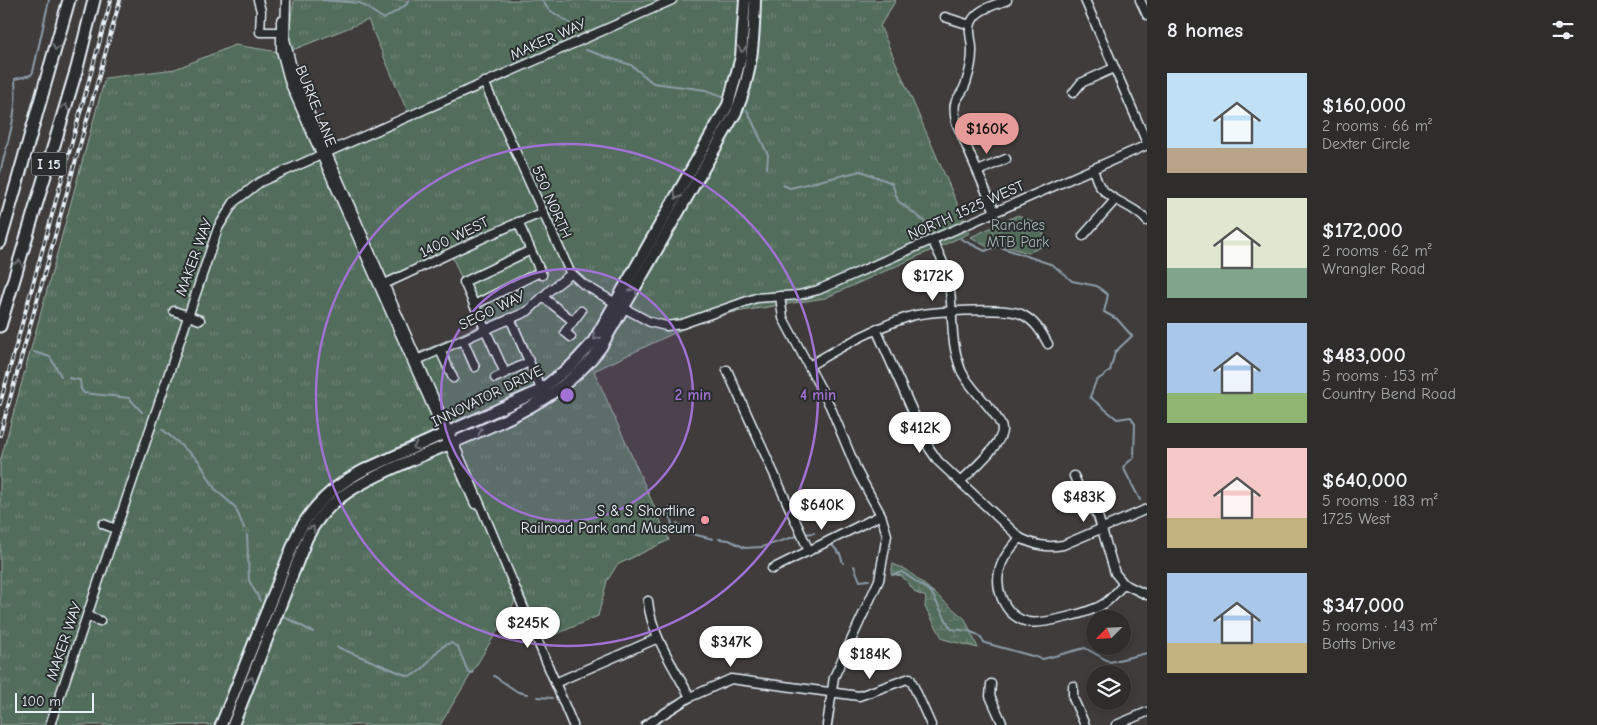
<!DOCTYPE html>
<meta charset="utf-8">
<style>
body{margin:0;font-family:"Comic Neue",sans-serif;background:#3b3938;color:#f1f3f6;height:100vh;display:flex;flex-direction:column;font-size:19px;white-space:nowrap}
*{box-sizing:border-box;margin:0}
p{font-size:16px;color:#a7a8a9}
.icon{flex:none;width:28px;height:28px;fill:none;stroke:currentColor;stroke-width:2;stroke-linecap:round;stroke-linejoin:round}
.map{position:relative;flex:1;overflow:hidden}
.details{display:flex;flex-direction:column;background:#2f2d2c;width:450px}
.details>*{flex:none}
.needle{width:32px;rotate:246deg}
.tools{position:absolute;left:1086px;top:610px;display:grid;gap:10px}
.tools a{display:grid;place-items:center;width:45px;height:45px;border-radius:50%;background:#2f2d2c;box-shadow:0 2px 8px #0003,0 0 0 1px #4a4948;font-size:25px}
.scale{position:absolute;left:15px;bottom:12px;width:79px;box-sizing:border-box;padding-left:5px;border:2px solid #e8f1f8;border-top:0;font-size:14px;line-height:18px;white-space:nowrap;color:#e8f1f8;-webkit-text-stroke:4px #2a2d2e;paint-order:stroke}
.price{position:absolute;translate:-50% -42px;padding:0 11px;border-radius:18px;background:#fff;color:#222;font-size:16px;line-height:32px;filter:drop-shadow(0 1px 2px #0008)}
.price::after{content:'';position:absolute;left:50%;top:30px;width:15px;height:11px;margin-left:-8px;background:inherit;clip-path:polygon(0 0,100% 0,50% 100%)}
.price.selected{background:#e69b98;color:#111}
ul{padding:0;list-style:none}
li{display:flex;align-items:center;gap:15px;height:125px;padding:0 20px}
li span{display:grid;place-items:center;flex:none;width:140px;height:100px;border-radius:0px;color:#555}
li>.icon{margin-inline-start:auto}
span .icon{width:60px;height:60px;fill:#fffc;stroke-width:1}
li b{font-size:21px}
h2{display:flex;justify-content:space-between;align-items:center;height:60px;padding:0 20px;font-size:21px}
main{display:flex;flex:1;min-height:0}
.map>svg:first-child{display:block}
.grass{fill:url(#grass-tufts);stroke:#9eafaa;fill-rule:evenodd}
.wetland{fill:url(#wetland-marsh);stroke:#9eafaa}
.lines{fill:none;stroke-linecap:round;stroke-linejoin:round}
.stream{stroke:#8d9da9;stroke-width:2}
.minor-casing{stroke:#e8f1f8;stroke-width:11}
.major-casing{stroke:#e8f1f8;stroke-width:14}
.highway-casing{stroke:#e8f1f8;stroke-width:15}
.minor{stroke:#2a2d2e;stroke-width:8}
.major{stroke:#2a2d2e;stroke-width:10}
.highway{stroke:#2a2d2e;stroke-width:11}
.rail-casing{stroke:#e8f1f8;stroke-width:4}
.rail{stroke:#2a2d2e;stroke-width:2;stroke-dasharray:5.5;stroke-linecap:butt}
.oneway{stroke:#6c7275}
.ring{fill:none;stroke:#a171d3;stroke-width:2.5}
.poi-dot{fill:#ff9aa2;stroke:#2a2d2e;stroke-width:2}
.labels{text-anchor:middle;stroke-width:4;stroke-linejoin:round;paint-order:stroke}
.shield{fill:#2a2d2e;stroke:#afb6bb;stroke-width:1}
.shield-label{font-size:14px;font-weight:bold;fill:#e8f1f8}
.street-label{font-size:15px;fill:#e8f1f8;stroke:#2a2d2e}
.park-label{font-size:15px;fill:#a5b6b2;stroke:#2a2d2e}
.poi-label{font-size:15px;fill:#e8f1f8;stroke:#2a2d2e;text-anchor:end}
.centre{fill:#a171d3;stroke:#2a2d2e;stroke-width:2.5}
.ring-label{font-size:15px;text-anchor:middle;font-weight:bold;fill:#a171d3;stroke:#2a2d2e;stroke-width:4;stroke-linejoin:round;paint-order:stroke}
</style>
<main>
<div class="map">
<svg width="1147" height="725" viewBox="0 0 1147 725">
<defs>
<pattern id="grass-tufts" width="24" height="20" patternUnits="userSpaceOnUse" patternTransform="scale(1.25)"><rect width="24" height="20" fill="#536d5c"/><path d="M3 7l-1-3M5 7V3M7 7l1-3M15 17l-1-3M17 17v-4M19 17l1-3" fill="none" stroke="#6c8274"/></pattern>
<pattern id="wetland-marsh" width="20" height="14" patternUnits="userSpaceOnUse" patternTransform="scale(1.25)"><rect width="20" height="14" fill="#536d5c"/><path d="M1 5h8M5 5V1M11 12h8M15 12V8" fill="none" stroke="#6c8274"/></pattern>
</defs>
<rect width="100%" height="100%" fill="#3f3c3b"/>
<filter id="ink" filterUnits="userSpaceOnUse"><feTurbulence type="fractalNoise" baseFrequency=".02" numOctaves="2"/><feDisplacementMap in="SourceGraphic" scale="10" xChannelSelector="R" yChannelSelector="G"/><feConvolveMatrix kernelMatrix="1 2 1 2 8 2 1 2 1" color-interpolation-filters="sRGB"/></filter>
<g filter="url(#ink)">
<!-- grass -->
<g class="grass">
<path d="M 294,0 L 896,0 L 880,26 L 970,233 L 825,298 L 710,316 L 594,371 L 669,540 L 617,565 L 607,581 L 598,616 L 543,640 L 522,590 L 440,725 L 0,725 L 0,462 L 105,78 L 175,69 L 235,45 L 285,53 ZM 368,20 L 408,113 L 330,150 L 285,53 ZM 451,254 L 481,325 L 418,353 L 387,283 Z"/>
<polygon points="1018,215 1045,227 1041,247 1028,253 1001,245 989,248 971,237"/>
</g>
<!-- wetland -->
<polygon class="wetland" points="893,564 907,570 965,619 978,648 943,639 925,607 926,597 916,593 902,576 891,574"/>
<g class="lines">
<!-- stream -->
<g class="stream">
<polyline points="322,0 360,3 384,19 406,5 409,0"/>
<polyline points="542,0 548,9 577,28"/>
<polyline points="586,50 631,65 653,83 706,90 722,96"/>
<polyline points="747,110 768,155 767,168"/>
<path d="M 0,173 C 8,139 18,115 15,79 L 31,75 L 33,72 L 49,0"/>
<polyline points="783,185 790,188 861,171 892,183 898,201 933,228"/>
<polyline points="961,239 985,251 997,246 1053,265 1072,281 1097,286 1108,295 1104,312 1117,319 1132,336 1115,352 1110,371 1096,381 1090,397 1117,419 1131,417 1135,424 1134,457 1123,467 1140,500"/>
<polyline points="34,352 50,357 61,376"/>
<polyline points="69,378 80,380 81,389 84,393 129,398 142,412"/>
<polyline points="162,429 199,461 215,489 235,507 244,528"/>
<polyline points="669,508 672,525"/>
<polyline points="677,523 692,534 713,539"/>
<polyline points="804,534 814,533"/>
<polyline points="247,535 249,580 260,601"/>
<polyline points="719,539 729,540 745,548 762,547 800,535"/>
<polyline points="832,545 840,554 843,563"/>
<polyline points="854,566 860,581 869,580"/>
<polyline points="892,575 902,572 931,592 951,629 969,631 978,635 985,643 1043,659 1085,648 1110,662 1147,653"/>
<polyline points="283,616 313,632"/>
<path d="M 337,647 L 408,676 C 428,674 433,646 451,643 L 458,647 L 468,672 L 473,673"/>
<polyline points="494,676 518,692 527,694"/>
<polyline points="538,697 552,698"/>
</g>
<defs>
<g id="minor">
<polyline points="258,0 261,11 260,32 283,32"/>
<polyline points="286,0 285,39 295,80 471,483 573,725"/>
<polyline points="1085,0 1147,143"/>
<polyline points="1140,0 1147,15"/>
<polyline points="945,17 970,25"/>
<polyline points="281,21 281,50 290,84 475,504"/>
<polyline points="484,82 570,272 583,284 624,308 650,322 666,326 682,324 756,298 799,295 818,290 1147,145"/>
<polyline points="1073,93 1081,83 1114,68"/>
<path d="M 1093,169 C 1095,175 1097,183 1101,188 C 1114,203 1134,205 1147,221"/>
<polyline points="978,171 1006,159"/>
<path d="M 995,212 L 956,122 C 951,94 960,102 966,83 C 969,74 972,62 972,52 C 973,40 966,30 973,19 C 980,8 996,5 1007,0"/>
<polyline points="518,222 542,275"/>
<polyline points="1083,236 1115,200"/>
<path d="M 932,240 C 939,254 947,268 949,283 C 954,314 949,339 961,370 C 968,388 1001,415 1002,429 C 1003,444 971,471 960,482"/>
<path d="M 380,286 C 434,262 486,234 542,213"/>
<polyline points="780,296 783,318 830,406 858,473 881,515 887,535 879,580 834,677 827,725"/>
<polyline points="543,297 573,321"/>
<polyline points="474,305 540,272"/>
<polyline points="174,311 200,320"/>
<polyline points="510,318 541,389"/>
<path d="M 877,331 L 929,448 L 938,461 L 1020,538 C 1035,545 1046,548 1063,545 L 1147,509"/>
<polyline points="571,337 565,332 581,311"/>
<polyline points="463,340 475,367"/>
<polyline points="440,350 453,378"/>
<polyline points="417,360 528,311 550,290 571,274"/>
<path d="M 809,366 C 840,347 874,328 908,317 C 926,311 1004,307 1021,314 C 1035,321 1041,331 1048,344"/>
<polyline points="727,370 809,551"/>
<polyline points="505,373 464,282 529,251"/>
<polyline points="495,378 529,362"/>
<polyline points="1074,476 1083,497 1098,516 1115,573 1124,584 1147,595"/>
<polyline points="103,524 116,529"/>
<path d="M 1020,538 C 1013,546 1006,553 1002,563 C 992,585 1003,616 1028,622 C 1042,625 1093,612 1105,603 C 1112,598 1118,590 1124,584"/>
<polyline points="772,569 881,515"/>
<path d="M 648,601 C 651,635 674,667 690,697"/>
<polyline points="87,616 100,621"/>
<polyline points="555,683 658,638"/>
<polyline points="991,684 990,696 1003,725"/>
<polyline points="1073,686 1073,698 1085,725"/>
<polyline points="50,725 218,228 234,202 260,182 672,0"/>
<polyline points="646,725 690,697 731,679 859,696 910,678 931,725"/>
<polyline points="1116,725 1147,712"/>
</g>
<g id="major">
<path d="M 221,725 L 297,535 C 312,505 335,485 364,470 L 539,391 L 572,365 L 593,342 L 728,105 L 741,57 L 745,0"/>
<path d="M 233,725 L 307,538 C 327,496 367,480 407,462 C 474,432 557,408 601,347 L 736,112 C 752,75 754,39 755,0"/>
</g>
<g id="highway">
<polyline points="0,242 69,0"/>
<polyline points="0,326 77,68 94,0"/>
</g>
</defs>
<!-- minor casing -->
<use href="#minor" class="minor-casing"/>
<!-- major casing -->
<use href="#major" class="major-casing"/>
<!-- highway casing -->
<use href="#highway" class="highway-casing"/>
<!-- minor -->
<use href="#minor" class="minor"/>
<!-- major -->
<use href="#major" class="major"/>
<!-- highway -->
<use href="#highway" class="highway"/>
<defs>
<g id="rail">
<polyline points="0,404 111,0"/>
<polyline points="0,435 120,0"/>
</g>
</defs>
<!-- rail casing -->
<use href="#rail" class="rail-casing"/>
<!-- rail -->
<use href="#rail" class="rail"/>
</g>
<!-- one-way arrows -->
<defs><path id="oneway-chevron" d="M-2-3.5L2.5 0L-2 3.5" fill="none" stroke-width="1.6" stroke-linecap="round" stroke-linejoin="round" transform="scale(1.25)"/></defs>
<g class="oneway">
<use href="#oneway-chevron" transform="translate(56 47) rotate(105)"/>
<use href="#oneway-chevron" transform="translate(742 49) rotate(97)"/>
<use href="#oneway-chevron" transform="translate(65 107) rotate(-73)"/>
<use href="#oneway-chevron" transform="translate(677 196) rotate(120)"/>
<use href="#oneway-chevron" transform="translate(19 263) rotate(-73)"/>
<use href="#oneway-chevron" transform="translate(634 291) rotate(-60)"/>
<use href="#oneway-chevron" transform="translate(596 337) rotate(125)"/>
<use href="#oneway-chevron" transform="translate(479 430) rotate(-24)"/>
<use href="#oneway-chevron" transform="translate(416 447) rotate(156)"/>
<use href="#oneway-chevron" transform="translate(312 529) rotate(-60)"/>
<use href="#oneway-chevron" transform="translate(251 680) rotate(-68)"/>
</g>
</g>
<!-- distance rings -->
<circle cx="567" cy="395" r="126" fill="#a171d3" fill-opacity=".12"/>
<g class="ring">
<circle cx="567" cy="395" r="126"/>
<circle cx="567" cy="395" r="251"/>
</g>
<!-- markers -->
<circle class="poi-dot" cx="705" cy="520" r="5"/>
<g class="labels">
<!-- shield labels -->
<rect class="shield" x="31.5" y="152.5" width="35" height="23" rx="4"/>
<g class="shield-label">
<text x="49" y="169">I 15</text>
</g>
<!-- street labels -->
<g class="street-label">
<text transform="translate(548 39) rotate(-24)" y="5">MAKER WAY</text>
<text transform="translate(316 106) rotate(68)" y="5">BURKE LANE</text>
<text transform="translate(552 202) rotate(66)" y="5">550 NORTH</text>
<text transform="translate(966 210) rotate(-24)" y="5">NORTH 1525 WEST</text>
<text transform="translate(454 237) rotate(-26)" y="5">1400 WEST</text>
<text transform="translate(194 257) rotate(-70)" y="5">MAKER WAY</text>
<text transform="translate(492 310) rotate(-26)" y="5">SEGO WAY</text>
<text transform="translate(487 396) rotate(-26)" y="5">INNOVATOR DRIVE</text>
<text transform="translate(64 641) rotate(-71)" y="5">MAKER WAY</text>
</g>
<!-- park labels -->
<g class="park-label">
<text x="1018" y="230">Ranches<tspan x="1018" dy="17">MTB Park</tspan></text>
</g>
<!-- poi labels -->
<g class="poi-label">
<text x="695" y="516">S &amp; S Shortline<tspan x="695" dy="17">Railroad Park and Museum</tspan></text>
</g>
</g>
<circle cx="567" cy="395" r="8" class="centre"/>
<g class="ring-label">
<text x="693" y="400">2 min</text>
<text x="818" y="400">4 min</text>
</g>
</svg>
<div class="tools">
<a><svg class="needle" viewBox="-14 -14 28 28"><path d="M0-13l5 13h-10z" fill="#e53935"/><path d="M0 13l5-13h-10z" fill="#a7a8a9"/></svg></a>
<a><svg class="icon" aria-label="layers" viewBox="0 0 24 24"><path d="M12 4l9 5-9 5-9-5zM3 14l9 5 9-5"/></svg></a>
</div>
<div class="scale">100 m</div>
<b class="price selected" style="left:987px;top:155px">$160K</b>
<b class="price" style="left:933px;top:302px">$172K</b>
<b class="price" style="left:920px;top:454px">$412K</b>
<b class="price" style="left:1084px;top:523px">$483K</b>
<b class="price" style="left:822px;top:531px">$640K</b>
<b class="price" style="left:528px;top:649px">$245K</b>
<b class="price" style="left:731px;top:668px">$347K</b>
<b class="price" style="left:870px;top:680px">$184K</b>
</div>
<section class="details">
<h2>8 homes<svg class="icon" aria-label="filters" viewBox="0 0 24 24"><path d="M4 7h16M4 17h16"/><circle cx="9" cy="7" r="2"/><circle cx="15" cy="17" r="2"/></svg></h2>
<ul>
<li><span style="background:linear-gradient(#bfe0f5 75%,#b9a48a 0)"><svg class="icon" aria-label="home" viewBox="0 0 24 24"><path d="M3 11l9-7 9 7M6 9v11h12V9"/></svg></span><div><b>$160,000</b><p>2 rooms · 66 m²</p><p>Dexter Circle</p></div></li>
<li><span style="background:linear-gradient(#dfe7d0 70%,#7fa58c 0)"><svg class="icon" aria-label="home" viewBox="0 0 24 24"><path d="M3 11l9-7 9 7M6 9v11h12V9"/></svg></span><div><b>$172,000</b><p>2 rooms · 62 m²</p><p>Wrangler Road</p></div></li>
<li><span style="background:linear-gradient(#a9c7e8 70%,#8fb573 0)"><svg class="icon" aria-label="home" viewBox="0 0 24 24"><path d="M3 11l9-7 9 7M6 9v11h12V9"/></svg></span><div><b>$483,000</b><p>5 rooms · 153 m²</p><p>Country Bend Road</p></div></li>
<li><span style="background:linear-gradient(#f6c9c9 70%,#c2b280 0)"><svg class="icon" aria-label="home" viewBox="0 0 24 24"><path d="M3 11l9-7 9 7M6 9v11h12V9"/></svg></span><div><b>$640,000</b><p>5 rooms · 183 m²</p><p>1725 West</p></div></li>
<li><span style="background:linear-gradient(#a9c7e8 70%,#c2b280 0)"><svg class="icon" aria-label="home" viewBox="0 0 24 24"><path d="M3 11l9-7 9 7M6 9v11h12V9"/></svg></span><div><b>$347,000</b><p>5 rooms · 143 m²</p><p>Botts Drive</p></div></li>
</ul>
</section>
</main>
